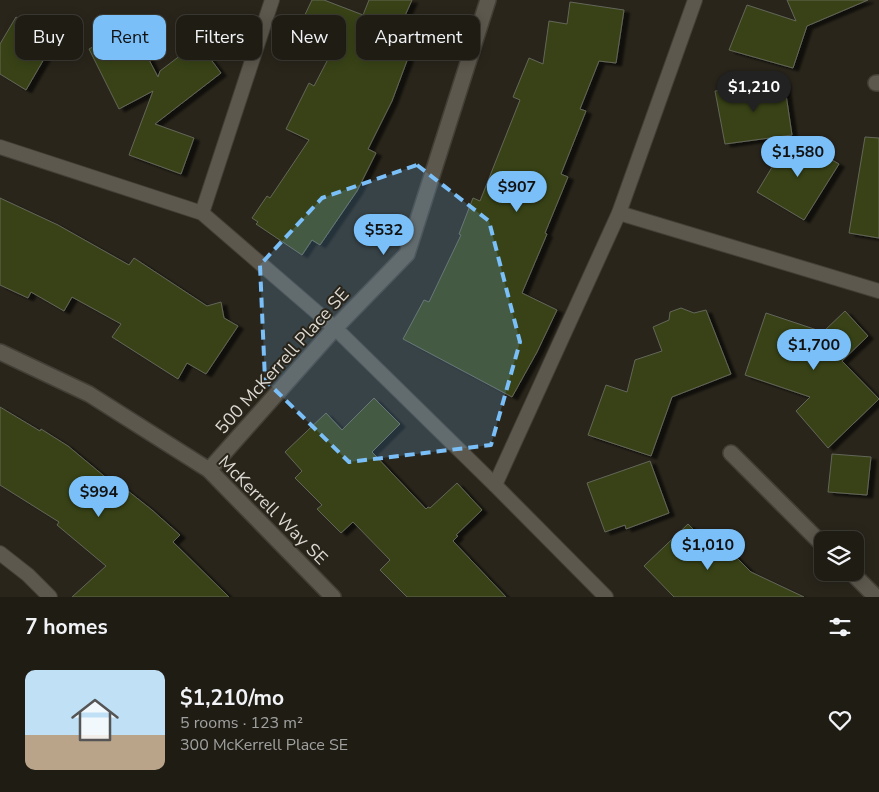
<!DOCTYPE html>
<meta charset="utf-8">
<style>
body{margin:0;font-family:"Nunito Sans",sans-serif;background:#2c2922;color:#f1f3f6;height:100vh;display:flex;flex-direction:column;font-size:19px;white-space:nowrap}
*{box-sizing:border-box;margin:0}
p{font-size:16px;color:#a1a1a0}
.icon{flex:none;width:28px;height:28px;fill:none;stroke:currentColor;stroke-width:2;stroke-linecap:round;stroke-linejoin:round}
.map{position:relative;height:597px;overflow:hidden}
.side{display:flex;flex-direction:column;background:#1f1c14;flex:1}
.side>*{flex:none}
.banner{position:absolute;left:15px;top:15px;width:500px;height:45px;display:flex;gap:10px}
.tools{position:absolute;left:814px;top:531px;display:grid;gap:10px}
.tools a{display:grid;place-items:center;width:50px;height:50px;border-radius:10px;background:#1f1c14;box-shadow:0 2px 12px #0003,0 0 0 1px #3c3a34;font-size:25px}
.price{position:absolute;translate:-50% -42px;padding:0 11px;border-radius:18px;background:#7abff8;color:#111;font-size:16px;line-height:32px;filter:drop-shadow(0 1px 2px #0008)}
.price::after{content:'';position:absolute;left:50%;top:30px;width:15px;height:11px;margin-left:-8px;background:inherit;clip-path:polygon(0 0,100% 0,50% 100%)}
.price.on{background:#222;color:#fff}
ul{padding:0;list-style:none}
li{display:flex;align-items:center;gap:15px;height:125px;padding:0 25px}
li+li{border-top:1px solid #3c3a34}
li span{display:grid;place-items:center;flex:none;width:140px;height:100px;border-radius:10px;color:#555}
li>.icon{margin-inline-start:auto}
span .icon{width:60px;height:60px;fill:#fffc;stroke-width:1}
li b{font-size:21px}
h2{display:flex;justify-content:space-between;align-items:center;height:60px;padding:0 25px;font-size:21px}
.tag{padding:0 18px;border-radius:10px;background:#1f1c14;box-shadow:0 2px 12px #0003,0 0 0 1px #3c3a34;font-size:18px;line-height:45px}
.tag.on{background:#7abff8;color:#111}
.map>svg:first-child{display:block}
.building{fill:#394313;stroke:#63665a;filter:url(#shadow)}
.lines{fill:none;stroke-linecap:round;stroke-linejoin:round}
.lane-casing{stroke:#423f37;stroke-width:16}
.street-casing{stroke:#423f37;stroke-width:18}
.lane{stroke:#5d584d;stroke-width:14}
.street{stroke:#5d584d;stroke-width:15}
.marked{fill:#7abff8;fill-opacity:0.2;stroke:#7abff8;stroke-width:4;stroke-dasharray:10 6;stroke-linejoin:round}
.labels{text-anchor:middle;stroke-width:4;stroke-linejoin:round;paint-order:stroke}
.street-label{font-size:18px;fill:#dcd9d3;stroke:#29251b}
</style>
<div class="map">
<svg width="879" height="597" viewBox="0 0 879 597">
<defs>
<filter id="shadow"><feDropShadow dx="5.5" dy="3" stdDeviation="1" flood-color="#0009"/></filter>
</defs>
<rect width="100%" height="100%" fill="#29251b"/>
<!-- building -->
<g class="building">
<polygon points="312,0 324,0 363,15 369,0 412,0 399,29 411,33 402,56 408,58 392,101 368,149 376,153 357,191 320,245 312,240 302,255 256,224 258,222 252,218 267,196 270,198 309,140 286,129 309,83 314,86 338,40 300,25"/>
<polygon points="787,0 868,0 807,26 793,68 729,50 747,5 796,21"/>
<polygon points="570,2 624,10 616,63 599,61 580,109 586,111 561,174 568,177 545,233 547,234 522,293 557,310 537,352 512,397 403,339 424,300 429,302 461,235 459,234 473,198 480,201 520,100 513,97 529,58 543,64 549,21 567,24"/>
<polygon points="16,17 55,40 26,90 0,74 0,44"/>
<polygon points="132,27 158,77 160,71 198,42 221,73 155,124 194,138 181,174 129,155 153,91 119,109 89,49"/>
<polygon points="784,81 792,135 725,144 715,91"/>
<polygon points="791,136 839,164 804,220 757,192"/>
<polygon points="865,137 879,138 879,238 849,233"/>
<polygon points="0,198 58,225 129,265 134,258 207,306 221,302 224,318 238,326 206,374 187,363 178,379 112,337 121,324 72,297 64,311 31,292 28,298 0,285"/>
<polygon points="681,308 694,313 706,310 731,374 672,397 651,456 588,435 606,385 627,392 635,360 662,351 653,327 669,320 670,312"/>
<polygon points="845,311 868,336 842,361 879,399 828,448 796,411 810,397 745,375 766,313 823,332"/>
<polygon points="374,398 400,424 372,452 426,509 428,507 430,508 457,483 482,510 456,535 458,536 453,541 506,597 407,597 380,570 390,560 353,522 341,533 317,509 322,505 295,478 302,471 285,452 326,413 342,430"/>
<polygon points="0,407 40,431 41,429 68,446 116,486 118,483 152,510 180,535 173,542 229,597 72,597 106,566 57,525 59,522 0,485"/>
<polygon points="832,454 871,457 867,495 828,492"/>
<polygon points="650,461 669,513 626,529 625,525 605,532 587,483"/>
<polygon points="688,524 709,545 717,538 751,572 804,597 674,597 644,566"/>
</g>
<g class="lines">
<defs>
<g id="lane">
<polyline points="0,147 202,213 335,328 495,485 606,597"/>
<polyline points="202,213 272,0"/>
<polyline points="619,213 879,291"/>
<polyline points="495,485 619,213 695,0"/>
<polyline points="0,553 28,575 50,597"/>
</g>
<g id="street">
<polyline points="876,83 879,83"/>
<polyline points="0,352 89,394 209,470 333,597"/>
<polyline points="731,453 822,544"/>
<polyline points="209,470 335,328 407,254 488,0"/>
<polyline points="851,572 876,597"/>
</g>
</defs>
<!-- lane casing -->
<use href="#lane" class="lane-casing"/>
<!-- street casing -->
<use href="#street" class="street-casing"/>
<!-- lane -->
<use href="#lane" class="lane"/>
<!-- street -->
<use href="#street" class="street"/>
</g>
<!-- marked area -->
<path class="marked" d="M 417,165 L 489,221 L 520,342 L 491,445 L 349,462 L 265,380 L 260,265 L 322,198 Z"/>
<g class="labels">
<!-- street labels -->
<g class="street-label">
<text transform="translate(282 361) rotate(-48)" y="6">500 McKerrell Place SE</text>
<text transform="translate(273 510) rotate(45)" y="6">McKerrell Way SE</text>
</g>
</g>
</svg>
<div class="tools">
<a><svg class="icon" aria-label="layers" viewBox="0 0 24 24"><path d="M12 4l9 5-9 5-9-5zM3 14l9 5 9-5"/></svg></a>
</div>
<b class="price on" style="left:754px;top:113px">$1,210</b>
<b class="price" style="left:798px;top:178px">$1,580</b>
<b class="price" style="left:517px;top:213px">$907</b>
<b class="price" style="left:384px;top:256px">$532</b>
<b class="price" style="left:814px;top:371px">$1,700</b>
<b class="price" style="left:99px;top:518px">$994</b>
<b class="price" style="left:708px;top:571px">$1,010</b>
<div class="banner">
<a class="tag">Buy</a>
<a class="tag on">Rent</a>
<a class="tag">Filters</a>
<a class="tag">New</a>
<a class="tag">Apartment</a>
</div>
</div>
<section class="side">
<h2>7 homes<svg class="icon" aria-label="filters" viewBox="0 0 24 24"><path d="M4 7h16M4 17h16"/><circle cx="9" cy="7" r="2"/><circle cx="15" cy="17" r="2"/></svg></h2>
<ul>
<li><span style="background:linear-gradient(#bfe0f5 65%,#b9a48a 0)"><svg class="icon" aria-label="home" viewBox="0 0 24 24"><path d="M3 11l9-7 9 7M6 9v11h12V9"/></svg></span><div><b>$1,210/mo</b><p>5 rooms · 123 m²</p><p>300 McKerrell Place SE</p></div><svg class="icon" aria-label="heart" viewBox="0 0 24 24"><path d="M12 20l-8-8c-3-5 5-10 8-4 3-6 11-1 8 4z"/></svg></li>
</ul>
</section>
